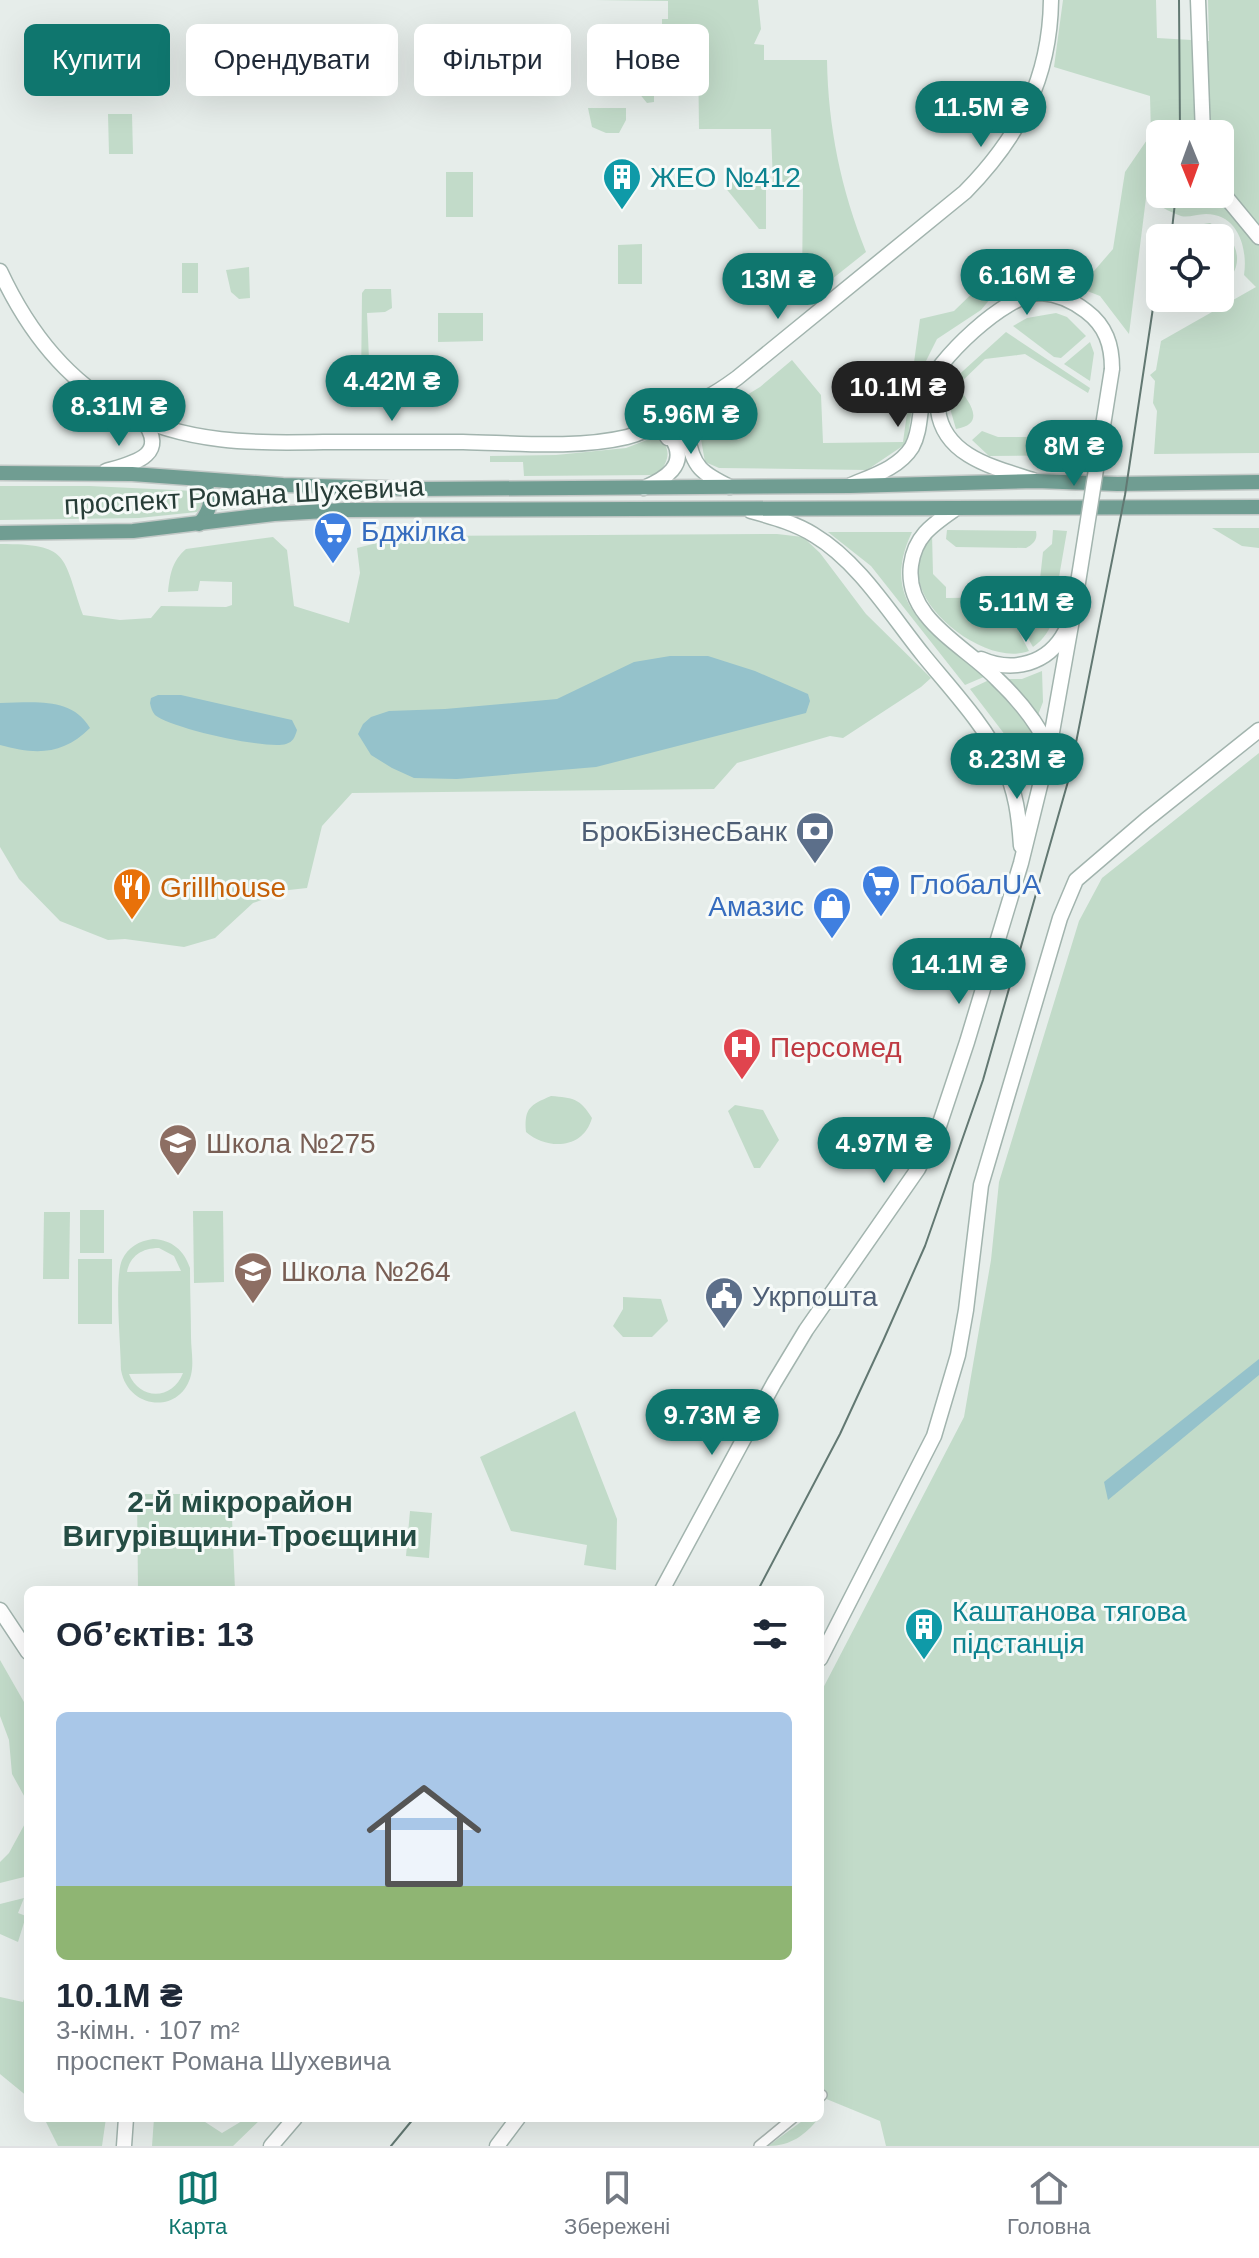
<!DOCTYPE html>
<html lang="uk">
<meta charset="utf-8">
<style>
body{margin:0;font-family:Arial,sans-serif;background:#f6f6f7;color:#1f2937;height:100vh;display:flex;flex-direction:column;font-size:30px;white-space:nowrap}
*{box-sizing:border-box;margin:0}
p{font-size:26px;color:#747a83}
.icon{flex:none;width:44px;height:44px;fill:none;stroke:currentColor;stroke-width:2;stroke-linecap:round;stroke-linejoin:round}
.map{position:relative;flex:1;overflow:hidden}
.drawer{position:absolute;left:24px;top:1586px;width:800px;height:536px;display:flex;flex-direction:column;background:#fff;border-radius:12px;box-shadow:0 8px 32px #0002}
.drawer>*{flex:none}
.hud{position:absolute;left:24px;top:24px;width:800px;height:72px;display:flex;gap:16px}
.needle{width:52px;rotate:179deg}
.controls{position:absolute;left:1146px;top:120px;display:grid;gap:16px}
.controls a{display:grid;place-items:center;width:88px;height:88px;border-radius:12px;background:#fff;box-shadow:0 8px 32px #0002;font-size:40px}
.price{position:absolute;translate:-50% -68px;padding:0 18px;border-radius:28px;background:#0f766e;color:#fff;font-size:26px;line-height:52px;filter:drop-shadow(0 2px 4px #0008)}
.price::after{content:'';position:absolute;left:50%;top:48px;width:24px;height:18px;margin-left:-12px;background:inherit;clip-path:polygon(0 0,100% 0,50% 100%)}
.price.on{background:#222;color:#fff}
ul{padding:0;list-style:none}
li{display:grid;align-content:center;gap:16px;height:424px;padding:0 32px}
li+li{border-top:2px solid #e0e1e3}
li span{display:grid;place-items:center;height:248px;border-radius:12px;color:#555}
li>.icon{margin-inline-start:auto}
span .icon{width:144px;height:144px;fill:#fffc;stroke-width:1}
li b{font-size:34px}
h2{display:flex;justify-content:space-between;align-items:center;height:96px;padding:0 32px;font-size:34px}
.pill{padding:0 28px;border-radius:12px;background:#fff;box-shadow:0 8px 32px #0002;font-size:28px;line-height:72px}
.pill.on{background:#0f766e;color:#fff}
.menu{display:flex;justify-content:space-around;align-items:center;height:112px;border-top:2px solid #e0e1e3;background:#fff;font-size:22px;color:#747a83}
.menu a{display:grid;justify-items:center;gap:4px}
.menu .on{color:#0f766e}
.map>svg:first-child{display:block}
.green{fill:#c2dbc9;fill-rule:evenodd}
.water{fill:#95c2cb}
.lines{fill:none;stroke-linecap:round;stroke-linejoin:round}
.street-casing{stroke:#a9b5b1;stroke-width:12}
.secondary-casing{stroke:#a2b4ae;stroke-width:17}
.primary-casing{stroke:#c3c9c7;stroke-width:17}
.street{stroke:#fff;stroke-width:9}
.secondary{stroke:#fff;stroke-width:14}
.primary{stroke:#709d92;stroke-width:14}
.tram{stroke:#627872;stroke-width:2}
.secondary-bridge-casing{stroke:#a2b4ae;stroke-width:17;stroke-linecap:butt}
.secondary-bridge{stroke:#fff;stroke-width:14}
.labels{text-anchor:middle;stroke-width:6;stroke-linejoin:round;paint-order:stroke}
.culture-label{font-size:28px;fill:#0d838f;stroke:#f6faf8;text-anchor:start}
.street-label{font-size:28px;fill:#273d37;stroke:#f6faf8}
.shop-label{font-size:28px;fill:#366cbe;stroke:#f6faf8;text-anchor:start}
.service-label{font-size:28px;fill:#4e5e75;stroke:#f6faf8;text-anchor:end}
.food-label{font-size:28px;fill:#c56008;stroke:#f6faf8;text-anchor:start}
.health-label{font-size:28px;fill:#be3a42;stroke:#f6faf8;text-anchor:start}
.education-label{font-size:28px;fill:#785e54;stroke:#f6faf8;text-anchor:start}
.neighbourhood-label{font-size:30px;font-weight:bold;fill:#254d44;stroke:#f6faf8}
</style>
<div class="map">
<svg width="1259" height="2146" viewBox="0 0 1259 2146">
<rect width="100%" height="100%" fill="#e6edea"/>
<!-- green -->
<g class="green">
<path d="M 595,0 L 758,0 L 761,29 L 754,44 L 764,45 L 764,60 L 827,60 C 828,127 841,190 866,252 L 812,295 L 807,294 L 802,288 L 803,185 L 773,185 L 771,129 L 699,129 L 698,50 L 673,52 L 662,50 L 662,19 L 668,19 L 668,1 Z"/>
<path d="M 1063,0 L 1156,0 L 1157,38 L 1209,41 L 1208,0 L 1259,0 L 1259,453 L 1154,454 L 1157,411 L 1153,403 L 1155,381 L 1150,375 L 1156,370 L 1161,341 L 1256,287 L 1244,275 C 1248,248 1238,214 1206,214 C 1197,214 1188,218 1181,216 C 1169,212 1157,204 1146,198 L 1129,334 L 1100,296 L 1059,280 L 1028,283 L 991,298 L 981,310 L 937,339 L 916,381 L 907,443 L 867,470 L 719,468 L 705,462 L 699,428 L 706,420 L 760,387 L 792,360 L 821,395 L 823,443 L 903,442 L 920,319 L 954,311 L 993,273 L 1017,277 L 1094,271 L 1113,249 L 1125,172 L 1151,134 L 1150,96 L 1054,67 ZM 1160,134 L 1220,134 L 1220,194 L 1160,194 Z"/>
<polygon points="613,54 654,55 654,102 647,103 612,60"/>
<polygon points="588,108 626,108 626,120 619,133 606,133 592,127"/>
<polygon points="108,114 132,114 133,154 109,154"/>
<rect x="446" y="172" width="27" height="45"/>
<polygon points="724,181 766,181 766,229 759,229 724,186"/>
<path d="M 1210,223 C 1238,236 1249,267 1220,287 L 1220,238 L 1175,238 L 1175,233 L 1185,227 Z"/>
<polygon points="642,244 642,284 618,284 618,245"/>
<rect x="182" y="263" width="16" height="30"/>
<polygon points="249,267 250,298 239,299 231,292 226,270"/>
<polygon points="365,289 391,289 392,308 385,312 367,313 370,383 388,383 396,391 387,396 374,397 361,385 362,293"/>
<polygon points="438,313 483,313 483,341 438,342"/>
<polygon points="1056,313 1067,317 1086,336 1061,358 1054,357 1013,326 1027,318"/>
<path d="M 1006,332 L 1090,388 L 1088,393 L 1025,354 L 985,359 L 957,386 C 968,400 988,424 956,429 L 949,405 L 953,380 Z"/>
<polygon points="1090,342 1094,353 1090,381 1064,364"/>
<polygon points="982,431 998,437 1083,437 1081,455 989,456 972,440"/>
<path d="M 657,436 C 673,448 669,462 657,475 L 524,476 L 523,462 L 490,462 L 490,456 L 556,455 L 626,448 Z"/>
<polygon points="0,486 90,486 195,491 204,497 204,504 197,512 139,518 0,520"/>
<polygon points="221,492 280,498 276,503 221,510 224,501"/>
<polygon points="1212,528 1259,528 1259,548 1242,546"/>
<path d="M 947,530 L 1036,531 C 1038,540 1033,544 1026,548 L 956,547 L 946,539 Z"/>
<path d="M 1053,530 L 1067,531 L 1059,577 L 1052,593 L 1018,630 L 1029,651 C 992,665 932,622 921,587 C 915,568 921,549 932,534 L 933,574 L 946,587 L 946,598 L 1024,597 L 1040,579 L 1043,552 L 1052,544 Z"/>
<path d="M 828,532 L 912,532 C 876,607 938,636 986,676 L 965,685 L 871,566 Z"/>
<path d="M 777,534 L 803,537 L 820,553 L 866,614 L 931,678 L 921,687 L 843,738 L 830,736 L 737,763 L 714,789 L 352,793 L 322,826 L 307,888 L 289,890 L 253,903 L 215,938 L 184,947 L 125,939 L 108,940 L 60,921 L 19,879 L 0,847 L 0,544 C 70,544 62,555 83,615 L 120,620 L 151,618 L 161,606 L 226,607 L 232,605 L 232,582 L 200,581 L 198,591 L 168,592 C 170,574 172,561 186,549 L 273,537 L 287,550 L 294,606 L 349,623 L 360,573 L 357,548 L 405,536 Z"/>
<path d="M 1061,583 C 1057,607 1055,632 1033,647 L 1024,631 L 1043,609 Z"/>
<polygon points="1042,671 1043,702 1038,715 1008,679 1022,679"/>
<polygon points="989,680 1032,730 1034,736 1029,772 1015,748 970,689"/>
<polygon points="1259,753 1259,2146 886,2146 880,2121 824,2098 820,2087 820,1694 964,1417 991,1260 999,1182 1079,921 1102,878"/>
<path d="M 551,1096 C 573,1098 580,1098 592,1118 C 583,1150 547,1150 526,1132 C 524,1108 530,1105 551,1096 Z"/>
<polygon points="735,1105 763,1110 779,1140 760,1168 754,1168 728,1111"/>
<rect x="80" y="1210" width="24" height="43"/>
<polygon points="193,1211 223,1211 224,1282 194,1283"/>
<polygon points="44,1212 70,1212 69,1279 43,1279"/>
<path d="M 153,1239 C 172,1240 184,1250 190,1268 C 190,1291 191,1314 191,1337 C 191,1349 194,1363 191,1375 C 181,1415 128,1410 121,1370 C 121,1346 114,1279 122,1260 C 128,1247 139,1241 153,1239 ZM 159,1248 L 174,1256 L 181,1271 L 127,1272 C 130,1256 142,1248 159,1248 ZM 183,1373 C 173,1400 140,1401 129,1374 Z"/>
<rect x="78" y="1259" width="34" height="65"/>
<polygon points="623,1297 661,1299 668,1321 652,1337 623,1337 613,1326 623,1309"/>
<polygon points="575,1411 617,1519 616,1570 584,1565 587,1545 511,1531 480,1457"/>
<polygon points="137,1494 231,1494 235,1590 138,1590"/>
<polygon points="410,1511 432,1513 429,1558 406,1556"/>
<polygon points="0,1660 28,1709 28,1803 12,1774 9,1740 0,1716"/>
<polygon points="28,1818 28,1876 0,1883 0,1862 9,1853"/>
<polygon points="24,1898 18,1913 26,1916 18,1942 0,1934 0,1904"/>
<polygon points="28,1988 28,2097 0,2074 0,1997 23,2002"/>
<polygon points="44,2118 106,2118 102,2146 58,2146"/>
<polygon points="154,2118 199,2118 222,2133 247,2118 262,2118 233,2146 152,2146"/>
<path d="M 819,2118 C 805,2135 791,2146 768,2146 L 805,2119 Z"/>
</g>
<!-- water -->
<g class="water">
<polygon points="670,656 708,656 755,671 808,694 810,701 806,713 596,767 457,779 414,778 392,768 371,755 358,734 363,724 371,717 389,711 445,709 557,699 634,662"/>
<path d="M 158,695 L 181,695 L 283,718 L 292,720 L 297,730 C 295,737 293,742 286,744 C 267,750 170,728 155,715 C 152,711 151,708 150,703 L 151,698 Z"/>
<path d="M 0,703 C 33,703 71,696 90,728 C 63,755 36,755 0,745 Z"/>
<polygon points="1259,1359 1259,1375 1108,1500 1104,1482"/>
</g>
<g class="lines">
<defs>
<g id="street">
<polyline points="820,2097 822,2095"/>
<polyline points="759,2146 793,2118"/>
</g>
<g id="secondary">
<polyline points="1198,0 1203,134"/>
<polyline points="1220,185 1226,197 1259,237"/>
<path d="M 0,271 C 27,329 65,380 122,410 C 187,445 258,443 329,442 C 374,442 418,442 463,442 C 514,443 577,449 627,437 C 639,434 649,429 659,421 C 664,417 666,412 672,410 C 702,401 711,397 737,378 L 965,192 C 1019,137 1050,79 1051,0"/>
<path d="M 936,373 C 937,385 937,398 938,410 C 944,457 996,468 1033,480"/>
<path d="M 662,419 L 662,429 L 668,438 L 684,438 C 693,431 698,412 705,400"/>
<path d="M 688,436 C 692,467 703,474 730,487"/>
<path d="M 106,471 C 134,463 169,456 143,420"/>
<path d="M 851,485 C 872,476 899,468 912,447 C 921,431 919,411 924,393 C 935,361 1006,293 1041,293 C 1057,294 1073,301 1086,311 C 1106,326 1112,345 1112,369"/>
<path d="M 644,488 C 665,479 688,465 673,440"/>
<path d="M 955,509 C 932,525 915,536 911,565 C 904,619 966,646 997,679 C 1018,699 1037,722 1049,748"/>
<path d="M 751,511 C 772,517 795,523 814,535 C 859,562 891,615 924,656 C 950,688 986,726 1003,764 C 1016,791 1019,817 1021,846"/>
<path d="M 981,659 C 1013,673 1048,664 1065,632"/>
<polyline points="662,1590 774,1383 806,1330 918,1169 939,1126 967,1042 1021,863 1049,749 1073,614"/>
<polyline points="0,1610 28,1652"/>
<polyline points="820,1659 934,1436 958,1355 966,1310 981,1185 1060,918 1076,880 1146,820 1259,730"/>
<polyline points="124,2146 126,2118"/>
<polyline points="271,2146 295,2118"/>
<polyline points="497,2146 518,2118"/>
</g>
<g id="primary">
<polyline points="0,473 132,474 283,485 420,489 850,486 1036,481 1117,484 1259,482"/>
<path d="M 194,480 C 216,490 213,508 199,524"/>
<polyline points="0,533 133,531 274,514 343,510 1259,507"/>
</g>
</defs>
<!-- street casing -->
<use href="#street" class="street-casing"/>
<!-- secondary casing -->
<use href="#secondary" class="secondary-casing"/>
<!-- primary casing -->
<use href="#primary" class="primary-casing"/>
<!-- street -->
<use href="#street" class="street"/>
<!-- secondary -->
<use href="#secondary" class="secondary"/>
<!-- primary -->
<use href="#primary" class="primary"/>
<!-- tram -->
<g class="tram">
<polyline points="1179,0 1180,134"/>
<polyline points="1171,238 1176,194"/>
<polyline points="758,1590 840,1434 883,1341 925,1246 983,1080 1069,778 1125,495 1160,261"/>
<polyline points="391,2146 414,2118"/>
</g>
<defs>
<polyline id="secondary-bridge" points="1073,614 1112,369"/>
</defs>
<!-- secondary-bridge casing -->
<use href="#secondary-bridge" class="secondary-bridge-casing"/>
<!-- secondary-bridge -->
<use href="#secondary-bridge" class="secondary-bridge"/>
</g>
<!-- icons -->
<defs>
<symbol id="building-pin" viewBox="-11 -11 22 30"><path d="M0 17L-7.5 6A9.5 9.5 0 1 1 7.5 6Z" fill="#0f9aa8" stroke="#f6faf8"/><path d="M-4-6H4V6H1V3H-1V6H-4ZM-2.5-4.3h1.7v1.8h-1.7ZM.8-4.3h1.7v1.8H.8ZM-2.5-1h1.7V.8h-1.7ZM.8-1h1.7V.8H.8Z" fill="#fff"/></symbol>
<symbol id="supermarket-pin" viewBox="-11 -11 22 30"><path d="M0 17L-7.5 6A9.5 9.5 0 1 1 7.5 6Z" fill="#3f7fe0" stroke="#f6faf8"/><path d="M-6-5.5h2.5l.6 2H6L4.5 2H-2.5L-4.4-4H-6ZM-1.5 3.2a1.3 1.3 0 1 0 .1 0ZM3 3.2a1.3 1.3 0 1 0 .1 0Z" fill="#fff"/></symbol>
<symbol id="bank-pin" viewBox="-11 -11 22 30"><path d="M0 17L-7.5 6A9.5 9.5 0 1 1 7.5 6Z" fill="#5c6f8a" stroke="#f6faf8"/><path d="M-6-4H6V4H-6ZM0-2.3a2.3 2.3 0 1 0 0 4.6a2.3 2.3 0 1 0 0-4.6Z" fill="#fff"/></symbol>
<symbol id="restaurant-pin" viewBox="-11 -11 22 30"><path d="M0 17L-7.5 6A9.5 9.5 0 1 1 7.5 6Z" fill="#e8710a" stroke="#f6faf8"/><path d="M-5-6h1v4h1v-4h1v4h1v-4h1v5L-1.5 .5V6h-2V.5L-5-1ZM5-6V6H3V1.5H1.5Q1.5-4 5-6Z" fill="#fff"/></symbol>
<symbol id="shop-pin" viewBox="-11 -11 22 30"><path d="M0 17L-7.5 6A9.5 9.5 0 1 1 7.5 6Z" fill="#3f7fe0" stroke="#f6faf8"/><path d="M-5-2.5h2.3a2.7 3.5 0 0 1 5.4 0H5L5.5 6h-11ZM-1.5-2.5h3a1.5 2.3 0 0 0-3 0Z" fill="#fff"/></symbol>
<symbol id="hospital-pin" viewBox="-11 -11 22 30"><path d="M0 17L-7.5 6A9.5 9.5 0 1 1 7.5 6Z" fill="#e0444e" stroke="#f6faf8"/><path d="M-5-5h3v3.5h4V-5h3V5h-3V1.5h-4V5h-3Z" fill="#fff"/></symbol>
<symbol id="school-pin" viewBox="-11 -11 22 30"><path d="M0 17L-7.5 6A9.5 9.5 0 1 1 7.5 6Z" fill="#8d6e63" stroke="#f6faf8"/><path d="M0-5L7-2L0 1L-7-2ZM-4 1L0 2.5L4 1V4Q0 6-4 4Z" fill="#fff"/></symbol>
<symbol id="civic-pin" viewBox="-11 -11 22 30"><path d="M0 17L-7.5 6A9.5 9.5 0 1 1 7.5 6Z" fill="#5c6f8a" stroke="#f6faf8"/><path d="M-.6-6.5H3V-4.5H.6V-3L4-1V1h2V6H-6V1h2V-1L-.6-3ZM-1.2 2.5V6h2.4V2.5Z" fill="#fff"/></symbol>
</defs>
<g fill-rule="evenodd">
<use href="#building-pin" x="600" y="155" width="44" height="60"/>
<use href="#supermarket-pin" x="311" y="509" width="44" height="60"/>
<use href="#bank-pin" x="793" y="809" width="44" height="60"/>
<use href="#supermarket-pin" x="859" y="862" width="44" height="60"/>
<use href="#restaurant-pin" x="110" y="865" width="44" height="60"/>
<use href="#shop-pin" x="810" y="884" width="44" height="60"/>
<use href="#hospital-pin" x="720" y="1025" width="44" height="60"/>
<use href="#school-pin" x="156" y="1121" width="44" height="60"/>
<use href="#school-pin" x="231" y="1249" width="44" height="60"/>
<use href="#civic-pin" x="702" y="1274" width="44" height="60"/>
<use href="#building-pin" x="902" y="1605" width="44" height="60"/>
</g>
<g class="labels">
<!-- culture labels -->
<g class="culture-label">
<text x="650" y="187">ЖЕО №412</text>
<text x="952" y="1621">Каштанова тягова<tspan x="952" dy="32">пiдстанцiя</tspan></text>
</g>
<!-- street labels -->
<g class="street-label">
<text transform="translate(244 495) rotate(-3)" y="10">проспект Романа Шухевича</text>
</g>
<!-- shop labels -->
<g class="shop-label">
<text x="361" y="541">Бджілка</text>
<text x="909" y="894">ГлобалUA</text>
<text x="804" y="916" text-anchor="end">Амазис</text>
</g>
<!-- service labels -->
<g class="service-label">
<text x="787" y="841">БрокБізнесБанк</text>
<text x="752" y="1306" text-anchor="start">Укрпошта</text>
</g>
<!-- food labels -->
<g class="food-label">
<text x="160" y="897">Grillhouse</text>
</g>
<!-- health labels -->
<g class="health-label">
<text x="770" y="1057">Персомед</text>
</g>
<!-- education labels -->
<g class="education-label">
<text x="206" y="1153">Школа №275</text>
<text x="281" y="1281">Школа №264</text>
</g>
<!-- neighbourhood labels -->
<g class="neighbourhood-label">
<text x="240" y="1512">2-й мікрорайон<tspan x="240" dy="34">Вигурівщини-Троєщини</tspan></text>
</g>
</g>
</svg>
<div class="controls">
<a><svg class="needle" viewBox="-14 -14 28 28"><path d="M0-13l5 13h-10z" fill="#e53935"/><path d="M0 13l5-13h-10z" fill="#747a83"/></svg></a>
<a><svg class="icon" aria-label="locate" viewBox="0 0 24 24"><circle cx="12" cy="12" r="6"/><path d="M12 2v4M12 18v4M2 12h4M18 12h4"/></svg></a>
</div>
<b class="price" style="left:981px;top:149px">11.5M ₴</b>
<b class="price" style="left:1027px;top:317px">6.16M ₴</b>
<b class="price" style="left:778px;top:321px">13M ₴</b>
<b class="price" style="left:392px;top:423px">4.42M ₴</b>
<b class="price on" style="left:898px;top:429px">10.1M ₴</b>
<b class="price" style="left:119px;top:448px">8.31M ₴</b>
<b class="price" style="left:691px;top:456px">5.96M ₴</b>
<b class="price" style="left:1074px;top:488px">8M ₴</b>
<b class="price" style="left:1026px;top:644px">5.11M ₴</b>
<b class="price" style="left:1017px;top:801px">8.23M ₴</b>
<b class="price" style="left:959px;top:1006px">14.1M ₴</b>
<b class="price" style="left:884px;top:1185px">4.97M ₴</b>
<b class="price" style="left:712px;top:1457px">9.73M ₴</b>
<div class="hud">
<a class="pill on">Купити</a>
<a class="pill">Орендувати</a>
<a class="pill">Фільтри</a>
<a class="pill">Нове</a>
</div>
<section class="drawer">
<h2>Об’єктів: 13<svg class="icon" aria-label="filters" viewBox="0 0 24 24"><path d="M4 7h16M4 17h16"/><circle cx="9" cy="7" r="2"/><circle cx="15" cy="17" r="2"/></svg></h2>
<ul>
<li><span style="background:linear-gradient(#a9c7e8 70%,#8fb573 0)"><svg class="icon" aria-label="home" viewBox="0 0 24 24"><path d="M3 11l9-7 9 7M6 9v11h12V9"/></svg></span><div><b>10.1M ₴</b><p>3-кімн. · 107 m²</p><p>проспект Романа Шухевича</p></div></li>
</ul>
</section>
</div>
<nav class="menu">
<a class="on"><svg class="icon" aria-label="map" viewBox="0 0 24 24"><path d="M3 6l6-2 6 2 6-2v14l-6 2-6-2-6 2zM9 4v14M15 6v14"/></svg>Карта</a>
<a><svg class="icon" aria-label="saved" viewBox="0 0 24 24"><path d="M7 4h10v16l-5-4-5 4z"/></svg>Збережені</a>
<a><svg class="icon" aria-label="home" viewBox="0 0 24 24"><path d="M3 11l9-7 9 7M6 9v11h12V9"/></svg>Головна</a>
</nav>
